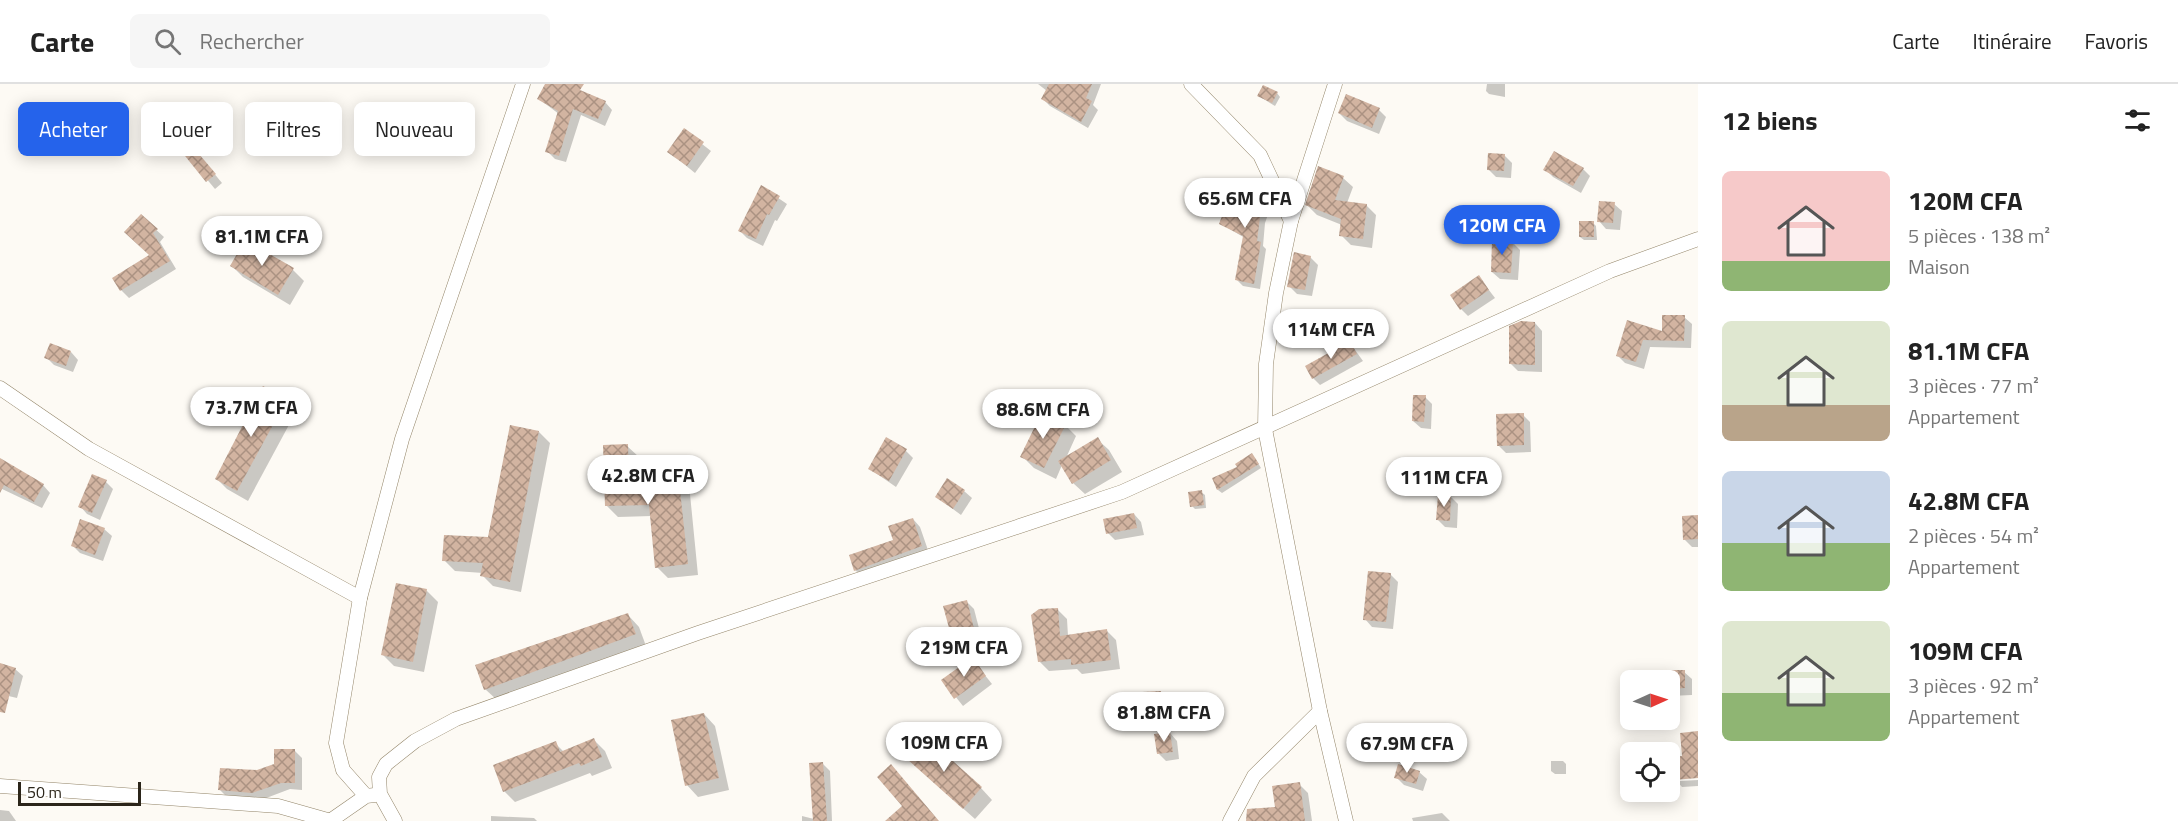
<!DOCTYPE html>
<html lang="fr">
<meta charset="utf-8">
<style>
body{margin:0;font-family:"Titillium Web",sans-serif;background:#f6f6f6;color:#222;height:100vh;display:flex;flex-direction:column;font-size:22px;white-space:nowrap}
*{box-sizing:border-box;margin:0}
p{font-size:20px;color:#767676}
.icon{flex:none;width:33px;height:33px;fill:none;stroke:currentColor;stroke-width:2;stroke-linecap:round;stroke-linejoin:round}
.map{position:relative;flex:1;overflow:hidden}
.drawer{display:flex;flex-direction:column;background:#fff;width:480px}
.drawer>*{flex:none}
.guide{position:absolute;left:18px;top:18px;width:570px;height:54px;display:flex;gap:12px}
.needle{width:39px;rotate:87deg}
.tools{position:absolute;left:1620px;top:586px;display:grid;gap:12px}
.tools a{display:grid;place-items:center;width:60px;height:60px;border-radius:9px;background:#fff;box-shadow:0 3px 15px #0003;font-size:30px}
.scale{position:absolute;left:18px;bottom:15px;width:123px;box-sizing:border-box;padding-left:6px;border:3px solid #2b251a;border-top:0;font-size:16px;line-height:21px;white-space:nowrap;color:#2b251a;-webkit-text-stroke:4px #fff;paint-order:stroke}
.price{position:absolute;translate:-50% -51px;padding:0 14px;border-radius:21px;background:#fff;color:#222;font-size:20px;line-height:39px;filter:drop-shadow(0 2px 3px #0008)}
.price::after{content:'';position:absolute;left:50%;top:36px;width:18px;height:14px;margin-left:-9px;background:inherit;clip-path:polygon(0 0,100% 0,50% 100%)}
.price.active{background:#2563eb;color:#fff}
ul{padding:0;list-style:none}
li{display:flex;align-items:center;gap:18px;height:150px;padding:0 24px}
li span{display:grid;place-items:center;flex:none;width:168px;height:120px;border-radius:9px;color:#555}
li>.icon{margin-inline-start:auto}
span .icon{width:72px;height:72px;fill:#fffc;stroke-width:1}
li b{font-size:26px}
h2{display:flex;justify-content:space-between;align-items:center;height:72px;padding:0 24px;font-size:26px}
.tag{padding:0 21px;border-radius:9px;background:#fff;box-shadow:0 3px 15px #0003;font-size:21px;line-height:54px}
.tag.active{background:#2563eb;color:#fff}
header{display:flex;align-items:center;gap:36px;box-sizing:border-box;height:84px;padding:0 30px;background:#fff;border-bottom:2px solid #e0e0e0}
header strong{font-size:28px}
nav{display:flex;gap:33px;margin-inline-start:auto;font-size:21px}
.search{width:420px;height:54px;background:#f6f6f6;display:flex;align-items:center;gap:15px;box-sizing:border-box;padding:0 21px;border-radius:9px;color:#767676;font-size:22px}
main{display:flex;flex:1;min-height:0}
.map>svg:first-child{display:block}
.shadow{fill:#0003}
.building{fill:url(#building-cross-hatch)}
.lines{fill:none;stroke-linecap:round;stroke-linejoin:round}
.street-casing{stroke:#938569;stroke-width:15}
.street{stroke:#fff;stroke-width:14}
</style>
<header>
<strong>Carte</strong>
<div class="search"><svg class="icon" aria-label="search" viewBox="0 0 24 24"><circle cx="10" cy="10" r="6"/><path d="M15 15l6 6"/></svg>Rechercher</div>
<nav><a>Carte</a><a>Itinéraire</a><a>Favoris</a></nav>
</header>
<main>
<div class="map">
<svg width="1698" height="737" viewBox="0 0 1698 737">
<defs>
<pattern id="building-cross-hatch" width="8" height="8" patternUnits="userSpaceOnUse" patternTransform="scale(1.5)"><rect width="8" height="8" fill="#d2b4a1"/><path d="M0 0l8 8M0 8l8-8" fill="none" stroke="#ab9282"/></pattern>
</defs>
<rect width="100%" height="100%" fill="#fdfaf4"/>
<!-- shadow -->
<g class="shadow">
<polygon points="547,0 565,0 605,18 612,26 605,42 581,31 566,78 555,75 547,67 559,30 539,15"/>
<polygon points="1038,0 1101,0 1093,21 1098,26 1088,44 1050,22 1043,15 1047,7"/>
<polygon points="1487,0 1505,0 1505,13 1489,10 1486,7"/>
<polygon points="1277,9 1280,13 1275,22 1259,12"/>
<polygon points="1379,26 1386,33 1379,50 1347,37 1339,29"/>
<polygon points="684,46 711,67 695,89 669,68"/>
<polygon points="175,57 189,59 222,99 215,105"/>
<polygon points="1504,71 1512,79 1511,94 1496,93 1489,86"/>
<polygon points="1545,85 1583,85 1590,92 1581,109 1553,93"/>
<polygon points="1343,94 1353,103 1347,119 1366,121 1376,131 1372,164 1351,161 1341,151 1342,141 1317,131 1307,121"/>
<polygon points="762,103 787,120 777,137 775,136 763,162 747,154 740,147"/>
<polygon points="1265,116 1271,122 1265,139 1263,162 1266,165 1260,205 1243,202 1237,196 1245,154 1221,140"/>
<polygon points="1614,120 1622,127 1620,146 1606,145 1599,137"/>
<polygon points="141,132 164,153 160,158 176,185 129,214 121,206 151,172"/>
<polygon points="1593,139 1596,142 1597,156 1584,156 1580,153"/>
<polygon points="1512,158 1520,166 1518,196 1500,195 1492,188"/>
<polygon points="1310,173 1318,181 1312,212 1297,210 1289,202"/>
<polygon points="232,182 293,186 304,197 290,221 243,193"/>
<polygon points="1479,193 1495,214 1468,232 1461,225"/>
<polygon points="1684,233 1692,240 1691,264 1650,263 1644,285 1625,279 1617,271 1628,238 1663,249"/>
<polygon points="1535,239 1542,247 1542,288 1518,287 1510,279"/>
<polygon points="1350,259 1363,277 1320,301 1313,294"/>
<polygon points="71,268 78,276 73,288 54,281 46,273"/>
<polygon points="264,304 286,316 297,326 248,417 227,405 217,395"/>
<polygon points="1425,313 1432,320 1431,345 1421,344 1413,337"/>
<polygon points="1523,331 1530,338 1531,368 1506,369 1498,361"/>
<polygon points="1065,341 1076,352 1066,374 1097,355 1109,366 1122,388 1085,410 1073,399 1062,381 1056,395 1034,384 1022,372"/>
<polygon points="539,348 550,359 521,508 493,502 482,491 483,489 455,487 444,476 489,454"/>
<polygon points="627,362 639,373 640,402 679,398 690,410 698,491 668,494 657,483 652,432 618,433 606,421"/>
<polygon points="906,367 913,374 896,403 870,385"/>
<polygon points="1255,374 1261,384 1222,409 1218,406 1214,395"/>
<polygon points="0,377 43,401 50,409 42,424 0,404"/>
<polygon points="106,398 113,405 100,436 87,430 80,422"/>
<polygon points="964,407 972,414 961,431 938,414"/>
<polygon points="1201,408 1205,411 1206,424 1195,425 1192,422"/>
<polygon points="1451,413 1458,420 1457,444 1445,443 1438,436"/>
<polygon points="1134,430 1141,438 1144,451 1115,456 1108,449"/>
<polygon points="1698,432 1698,463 1692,463 1684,455"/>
<polygon points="913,435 920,443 929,469 863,493 855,486 895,457"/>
<polygon points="104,445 112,452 103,477 80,469 72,461"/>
<polygon points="1390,490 1398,498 1393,545 1372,543 1365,535"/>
<polygon points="426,506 438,518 424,588 394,582 383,571"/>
<polygon points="966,517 974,525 982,556 961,562 953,554"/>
<polygon points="1057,525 1067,535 1068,552 1107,547 1116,556 1120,585 1082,590 1077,585 1049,587 1039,577"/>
<polygon points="628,531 639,543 646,562 497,616 485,605"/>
<polygon points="972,575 992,600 963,622 943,597"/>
<polygon points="0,581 15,585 23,592 17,614 0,610"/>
<polygon points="1662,588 1684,588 1692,595 1692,611 1670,612 1670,597 1662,597"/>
<polygon points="1160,608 1164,612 1164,625 1148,626 1144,623"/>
<polygon points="704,630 715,642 729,706 698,713 687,701"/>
<polygon points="1170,649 1177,657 1179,675 1166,677 1158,669"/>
<polygon points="1698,649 1698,693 1680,694 1680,697 1698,696 1698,702 1682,703 1675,695"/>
<polygon points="594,656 605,667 612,684 592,692 590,689 515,718 504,707 555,659 564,668"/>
<polygon points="295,667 302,674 302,706 290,705 261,716 227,713 220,706 275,681"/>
<polygon points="1551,677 1563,677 1566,680 1566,690 1555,690 1551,687"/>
<polygon points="822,679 830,687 832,737 802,737 802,732 814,735"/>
<polygon points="920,686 981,704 992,716 975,735"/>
<polygon points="1419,688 1427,695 1423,707 1404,701 1396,693"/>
<polygon points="1299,700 1308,709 1312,737 1248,737 1248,726 1276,725"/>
<polygon points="0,726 9,727 16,737 0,737"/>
<polygon points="1442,729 1450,737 1413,737 1412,734"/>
<polygon points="491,732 534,734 537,737 491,737"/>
</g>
<!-- building -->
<g class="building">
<polygon points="545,0 584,0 580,6 606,17 598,35 573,25 559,72 545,68 558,27 537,15"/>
<polygon points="1049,0 1092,0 1086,14 1092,17 1081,38 1041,15"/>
<polygon points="1263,1 1278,8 1272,19 1257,12"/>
<polygon points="1346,10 1380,24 1372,44 1338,29"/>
<polygon points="684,44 704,58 687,82 667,68"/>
<polygon points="182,50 216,90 206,98 173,57"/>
<polygon points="1554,67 1584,84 1573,102 1543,86"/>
<polygon points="1488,69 1505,70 1504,87 1487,86"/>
<polygon points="1318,82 1344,92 1335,116 1367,120 1363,155 1339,152 1341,135 1305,121"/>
<polygon points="761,101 780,112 769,131 767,130 756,155 738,147"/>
<polygon points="1233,102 1266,114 1260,133 1257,157 1261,158 1254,200 1235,196 1243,152 1219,140"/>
<polygon points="1599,117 1615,118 1613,139 1597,138"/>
<polygon points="141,130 158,145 153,149 170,177 120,207 112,194 149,171 124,148"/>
<rect x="1579" y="137" width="15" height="16"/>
<polygon points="245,156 294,184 278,211 230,182"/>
<polygon points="1492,156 1513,157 1511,189 1491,188"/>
<polygon points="1294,168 1311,172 1305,206 1287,203"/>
<polygon points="1479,191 1489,206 1460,226 1450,211"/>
<polygon points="1662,231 1685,231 1684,257 1643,256 1636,278 1616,272 1627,236 1662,247"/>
<polygon points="1521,237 1535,238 1535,281 1509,280 1509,242"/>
<polygon points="1350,257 1357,270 1312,295 1305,282"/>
<polygon points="50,259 71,267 66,282 44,274"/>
<polygon points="263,302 287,315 237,407 215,395"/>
<polygon points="1413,311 1426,311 1424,338 1412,337"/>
<polygon points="1042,328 1066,340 1044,384 1020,373"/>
<polygon points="1524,329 1524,361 1497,362 1496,330"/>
<polygon points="510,341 539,347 510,498 480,492 483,479 442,477 444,451 488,453"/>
<polygon points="886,353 907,365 889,397 868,385"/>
<polygon points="1098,353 1111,376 1072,400 1058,377"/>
<polygon points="628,360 629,402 679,397 688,480 655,484 649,421 605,422 603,361"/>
<polygon points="1252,369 1259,380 1217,406 1212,394 1237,383 1235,380"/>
<polygon points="0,374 44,400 34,418 4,401 0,409"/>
<polygon points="92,390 107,396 92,429 78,423"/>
<polygon points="947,394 965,406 953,425 935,413"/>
<polygon points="1202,406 1204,421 1190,423 1188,408"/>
<polygon points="1438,411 1451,411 1450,437 1436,436"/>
<polygon points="1134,429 1137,444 1106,450 1103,435"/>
<polygon points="1698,431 1698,455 1683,456 1682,432"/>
<polygon points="913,434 922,462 854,487 849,471 893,456 888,442"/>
<polygon points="80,435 105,444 95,471 71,462"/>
<polygon points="1368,487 1391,489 1386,538 1363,536"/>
<polygon points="396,499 427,505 413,578 381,571"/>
<polygon points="967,516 975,549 952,555 943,522"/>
<polygon points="1058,524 1060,552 1107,545 1111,576 1071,581 1071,575 1038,578 1031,531 1039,525"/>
<polygon points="628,529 636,550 484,606 475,581"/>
<polygon points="973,573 986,592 954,615 941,596"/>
<polygon points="0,579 16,584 5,629 0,628"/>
<polygon points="1670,586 1685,586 1685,604 1670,605"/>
<polygon points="1161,607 1162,622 1143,623 1142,608"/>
<polygon points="704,629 719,694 685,702 671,636"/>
<polygon points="1698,647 1698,694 1673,696 1672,673 1682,672 1680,649"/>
<polygon points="1170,648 1173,668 1157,670 1154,650"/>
<polygon points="926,653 982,703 963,725 907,675"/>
<polygon points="594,654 602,673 581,682 579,679 503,708 493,681 556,657 560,668"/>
<polygon points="274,665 295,665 295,699 281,699 252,709 218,706 220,684 257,686 274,680"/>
<polygon points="823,678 827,737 813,737 809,679"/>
<polygon points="891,680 901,692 939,737 885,737 902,722 877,693"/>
<polygon points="1398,680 1420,687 1416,700 1394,694"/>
<polygon points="1300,698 1305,737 1246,737 1247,725 1275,723 1272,702"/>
</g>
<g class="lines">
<defs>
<g id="street">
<polyline points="1191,0 1260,71 1291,137"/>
<polyline points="1335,0 1291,137 1276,209 1266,280 1265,345 1320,627 1346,737"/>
<polyline points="0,304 89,365 360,514"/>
<polyline points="0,702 278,722 331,737"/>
<polyline points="366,712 343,686 336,659 360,514 402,355 523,0"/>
<polyline points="330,737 366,712 375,711"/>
<polyline points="395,737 380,710 379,693 386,680 415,657 456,635 698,549 1122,408 1610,187 1698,155"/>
<polyline points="1230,737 1254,692 1320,627"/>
</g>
</defs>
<!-- street casing -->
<use href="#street" class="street-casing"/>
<!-- street -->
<use href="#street" class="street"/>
</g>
</svg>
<div class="tools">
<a><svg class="needle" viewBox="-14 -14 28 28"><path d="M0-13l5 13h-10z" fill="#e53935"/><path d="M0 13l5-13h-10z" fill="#767676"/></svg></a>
<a><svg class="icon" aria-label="locate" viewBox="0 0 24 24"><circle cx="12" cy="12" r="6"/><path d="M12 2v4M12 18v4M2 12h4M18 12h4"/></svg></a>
</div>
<div class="scale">50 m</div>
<b class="price" style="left:1245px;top:145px">65.6M CFA</b>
<b class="price active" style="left:1502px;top:172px">120M CFA</b>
<b class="price" style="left:262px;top:183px">81.1M CFA</b>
<b class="price" style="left:1331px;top:276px">114M CFA</b>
<b class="price" style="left:251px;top:354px">73.7M CFA</b>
<b class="price" style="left:1043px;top:356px">88.6M CFA</b>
<b class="price" style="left:648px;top:422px">42.8M CFA</b>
<b class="price" style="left:1444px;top:424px">111M CFA</b>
<b class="price" style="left:964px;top:594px">219M CFA</b>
<b class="price" style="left:1164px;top:659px">81.8M CFA</b>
<b class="price" style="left:944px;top:689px">109M CFA</b>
<b class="price" style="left:1407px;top:690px">67.9M CFA</b>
<div class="guide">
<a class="tag active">Acheter</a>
<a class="tag">Louer</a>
<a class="tag">Filtres</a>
<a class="tag">Nouveau</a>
</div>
</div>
<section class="drawer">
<h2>12 biens<svg class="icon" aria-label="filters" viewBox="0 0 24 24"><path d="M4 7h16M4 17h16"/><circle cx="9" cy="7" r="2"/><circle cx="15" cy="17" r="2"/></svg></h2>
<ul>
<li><span style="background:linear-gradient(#f6c9c9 75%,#8fb573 0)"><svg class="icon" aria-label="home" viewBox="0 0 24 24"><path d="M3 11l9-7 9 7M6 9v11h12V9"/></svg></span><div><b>120M CFA</b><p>5 pièces · 138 m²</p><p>Maison</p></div></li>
<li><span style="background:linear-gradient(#dfe7d0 70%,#b9a48a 0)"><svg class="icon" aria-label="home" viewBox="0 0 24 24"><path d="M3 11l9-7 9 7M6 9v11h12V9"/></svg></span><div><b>81.1M CFA</b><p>3 pièces · 77 m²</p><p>Appartement</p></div></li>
<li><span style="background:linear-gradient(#c9d6e8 60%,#8fb573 0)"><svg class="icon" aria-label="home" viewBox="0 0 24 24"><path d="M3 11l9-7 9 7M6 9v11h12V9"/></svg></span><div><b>42.8M CFA</b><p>2 pièces · 54 m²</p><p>Appartement</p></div></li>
<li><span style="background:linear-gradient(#dfe7d0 60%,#8fb573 0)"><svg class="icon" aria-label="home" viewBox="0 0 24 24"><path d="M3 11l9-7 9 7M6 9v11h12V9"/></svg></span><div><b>109M CFA</b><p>3 pièces · 92 m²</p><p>Appartement</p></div></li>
</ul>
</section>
</main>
